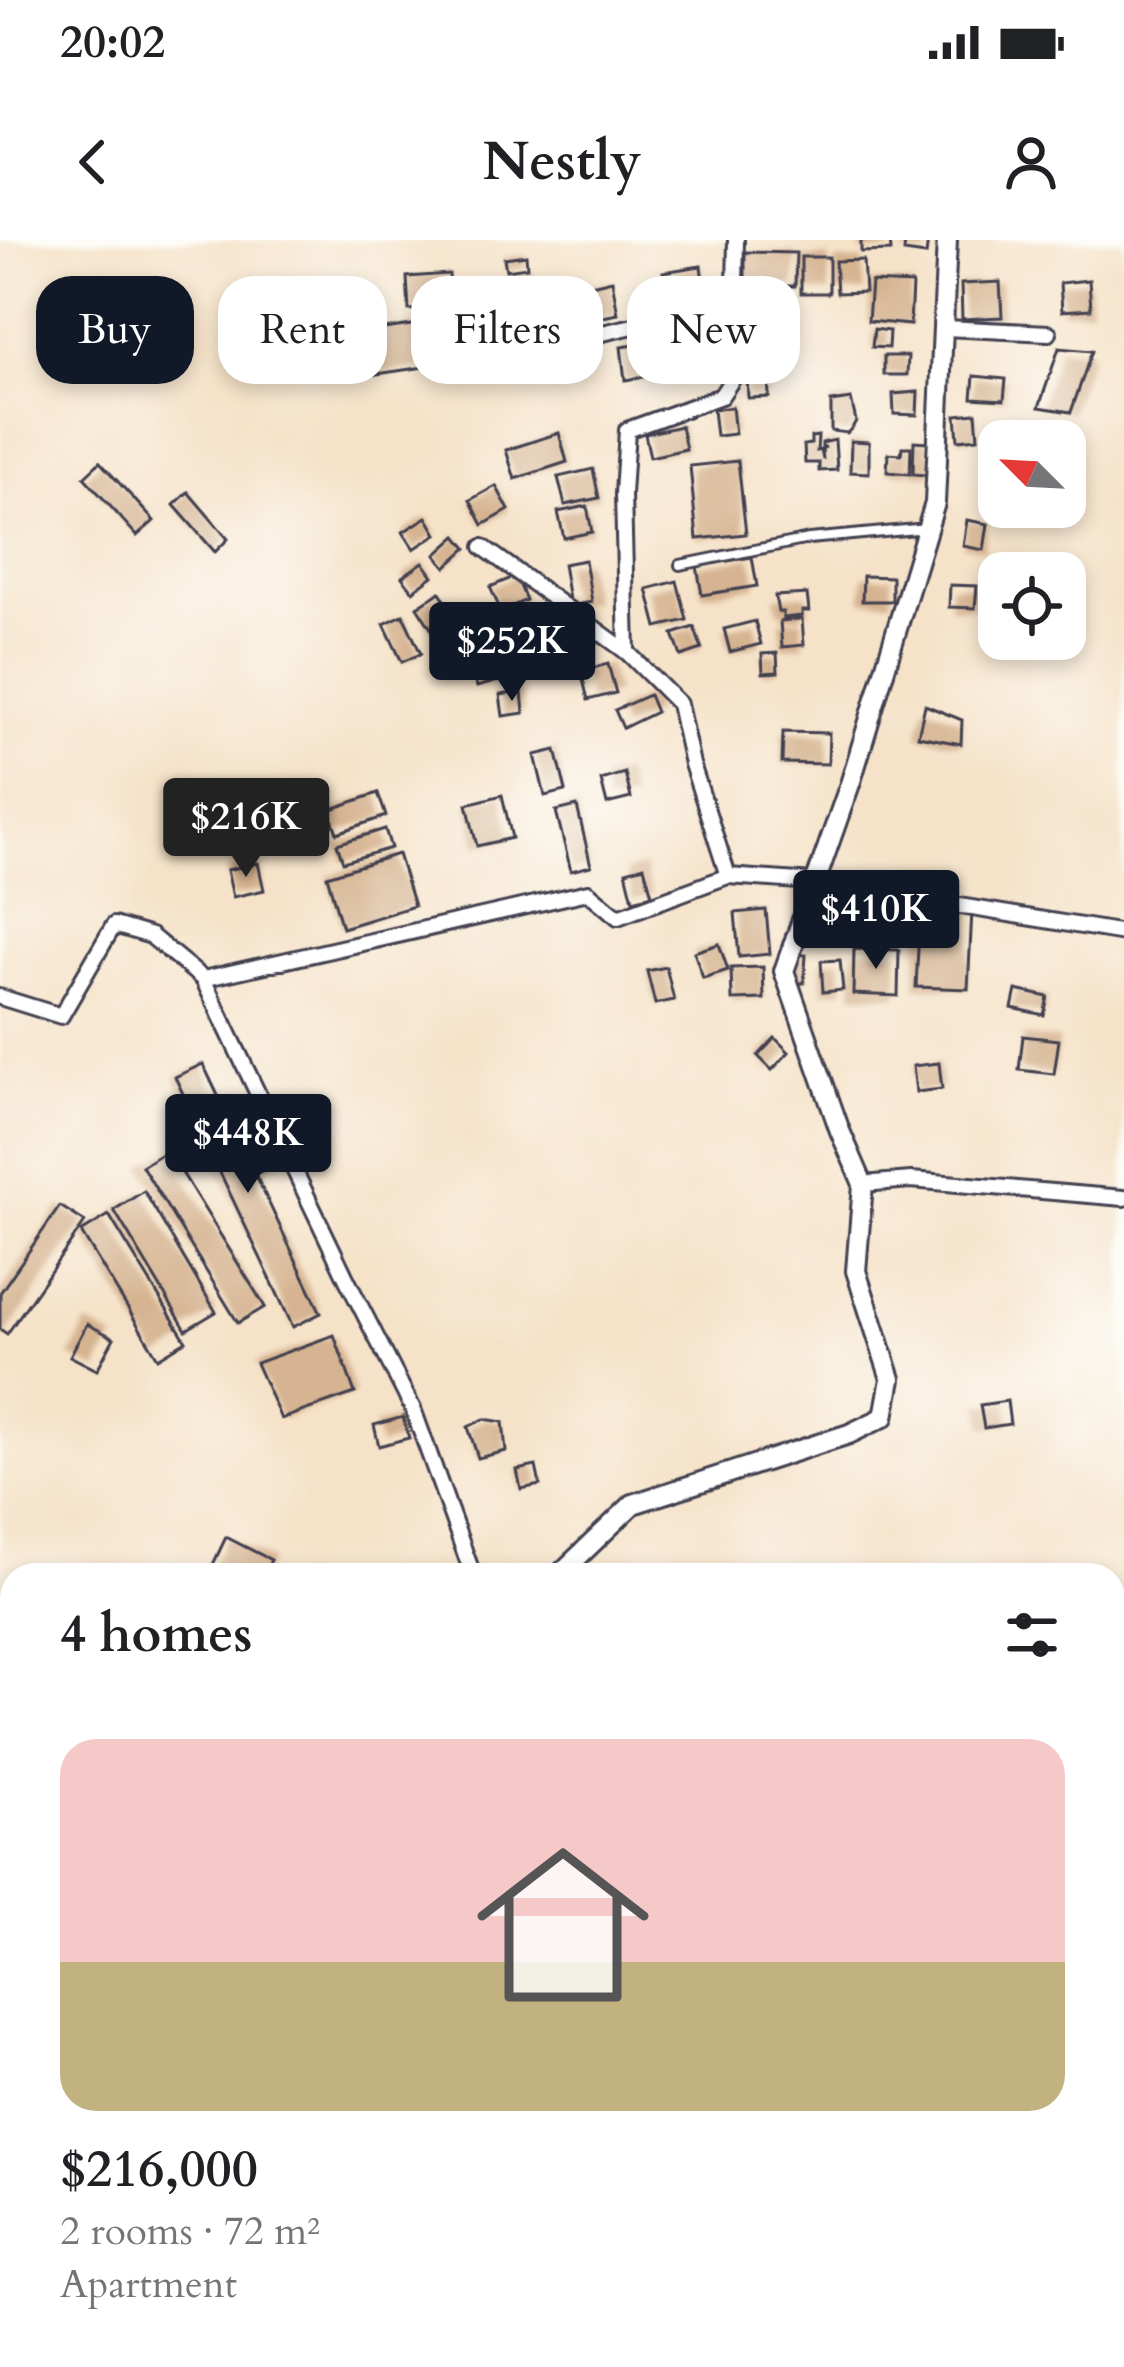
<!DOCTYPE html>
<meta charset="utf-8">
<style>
body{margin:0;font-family:Cardo,serif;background:#f6f6f6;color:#202124;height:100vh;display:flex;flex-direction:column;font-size:45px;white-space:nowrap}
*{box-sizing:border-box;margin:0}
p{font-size:39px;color:#757577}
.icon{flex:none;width:66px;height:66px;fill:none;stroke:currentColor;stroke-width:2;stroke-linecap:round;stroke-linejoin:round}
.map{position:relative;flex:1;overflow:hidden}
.drawer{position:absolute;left:0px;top:1323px;width:1125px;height:804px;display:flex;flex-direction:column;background:#fff;border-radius:36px 36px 0 0;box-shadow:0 6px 18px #0003}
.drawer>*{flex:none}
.guide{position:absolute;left:36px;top:36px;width:1053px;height:108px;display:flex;gap:24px}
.needle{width:78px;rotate:294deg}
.tools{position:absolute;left:978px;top:180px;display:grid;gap:24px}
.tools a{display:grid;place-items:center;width:108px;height:108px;border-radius:24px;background:#fff;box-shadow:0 6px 18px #0003;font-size:60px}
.price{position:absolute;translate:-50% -102px;padding:0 27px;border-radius:12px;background:#111827;color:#fff;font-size:39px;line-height:78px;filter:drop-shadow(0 3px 6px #0008)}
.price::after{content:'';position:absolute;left:50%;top:72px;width:36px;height:27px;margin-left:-18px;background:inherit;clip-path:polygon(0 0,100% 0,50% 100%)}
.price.active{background:#222;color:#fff}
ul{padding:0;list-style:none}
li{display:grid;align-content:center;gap:24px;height:636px;padding:0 60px}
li+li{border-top:3px solid #e0e0e0}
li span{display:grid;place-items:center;height:372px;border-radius:36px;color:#555}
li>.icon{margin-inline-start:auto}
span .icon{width:216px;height:216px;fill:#fffc;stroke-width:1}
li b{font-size:51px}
h2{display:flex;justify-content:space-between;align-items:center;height:144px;padding:0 60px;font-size:51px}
.chip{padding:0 42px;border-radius:36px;background:#fff;box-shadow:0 6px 18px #0003;font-size:42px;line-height:108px}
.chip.active{background:#111827;color:#fff}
.status{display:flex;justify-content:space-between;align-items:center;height:84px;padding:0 60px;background:#fff;direction:ltr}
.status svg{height:33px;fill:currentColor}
header{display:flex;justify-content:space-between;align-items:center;height:156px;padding:0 60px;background:#fff;font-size:54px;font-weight:600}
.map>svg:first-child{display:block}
.building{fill:#d6b491}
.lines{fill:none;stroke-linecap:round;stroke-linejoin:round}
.service-casing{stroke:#423f50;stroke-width:14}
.minor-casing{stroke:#423f50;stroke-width:20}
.tertiary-casing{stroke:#423f50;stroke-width:24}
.service{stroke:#fff;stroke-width:8}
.minor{stroke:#fff;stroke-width:14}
.tertiary{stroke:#fff;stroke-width:18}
</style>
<div class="status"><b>20:02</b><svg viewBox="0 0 49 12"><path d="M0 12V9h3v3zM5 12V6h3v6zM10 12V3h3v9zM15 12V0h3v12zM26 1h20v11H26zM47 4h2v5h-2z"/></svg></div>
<header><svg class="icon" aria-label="back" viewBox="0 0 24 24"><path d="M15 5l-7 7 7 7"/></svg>Nestly<svg class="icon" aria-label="person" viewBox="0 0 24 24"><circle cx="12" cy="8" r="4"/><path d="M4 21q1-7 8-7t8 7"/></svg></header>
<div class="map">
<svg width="1124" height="2127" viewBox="0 0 1124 2127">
<rect width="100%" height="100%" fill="#fdfcf7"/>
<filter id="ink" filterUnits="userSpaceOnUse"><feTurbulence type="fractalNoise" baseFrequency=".00833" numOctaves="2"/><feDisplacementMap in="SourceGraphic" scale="24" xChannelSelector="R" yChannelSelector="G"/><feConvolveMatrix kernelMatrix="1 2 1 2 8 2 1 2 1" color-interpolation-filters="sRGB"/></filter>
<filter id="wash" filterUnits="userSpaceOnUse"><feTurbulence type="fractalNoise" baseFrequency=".004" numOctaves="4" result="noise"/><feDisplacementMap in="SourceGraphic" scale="48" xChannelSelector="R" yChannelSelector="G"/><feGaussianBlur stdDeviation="2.7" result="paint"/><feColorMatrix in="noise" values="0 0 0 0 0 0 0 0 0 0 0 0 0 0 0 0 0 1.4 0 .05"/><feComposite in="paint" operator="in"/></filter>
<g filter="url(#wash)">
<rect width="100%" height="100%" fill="#f5e2c8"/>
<g id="blocks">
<!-- building -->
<g class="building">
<polygon points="861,0 890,0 891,11 861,12"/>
<polygon points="905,0 928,0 926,15 904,12"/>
<polygon points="745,12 796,13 795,46 745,46"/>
<polygon points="526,15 527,27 506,30 504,18"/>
<rect x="801" y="17" width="28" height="36"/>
<polygon points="863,20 865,52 837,53 835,21"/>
<polygon points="701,26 706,64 669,70 663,32"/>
<polygon points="449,34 451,67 409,70 407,37"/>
<polygon points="535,34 538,50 517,54 514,38"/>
<polygon points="612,40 618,74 593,79 587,46"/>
<polygon points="1089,40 1091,69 1062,71 1060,43"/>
<polygon points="871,42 912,44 910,85 868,81"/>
<polygon points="1000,42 1002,77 962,79 961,44"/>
<polygon points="480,61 488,104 459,109 451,67"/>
<polygon points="530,67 533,98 508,100 505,70"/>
<polygon points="280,69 284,92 264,96 259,74"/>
<polygon points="432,82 438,125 370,135 364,92"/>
<polygon points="874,89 889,91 888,108 872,107"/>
<polygon points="664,101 668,133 625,140 621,107"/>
<polygon points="1059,108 1092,111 1071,172 1039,167"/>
<polygon points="884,116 908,116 907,135 884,135"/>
<polygon points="768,136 769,157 748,158 747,137"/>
<polygon points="974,136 1006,139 1004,160 972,158"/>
<polygon points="918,152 917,175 894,174 893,154"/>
<polygon points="851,159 856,181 852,188 847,193 831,191 831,162"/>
<polygon points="732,167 735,194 716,196 713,170"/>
<polygon points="976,173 978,198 958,200 956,175"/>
<polygon points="681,186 686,209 650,217 645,194"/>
<polygon points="1010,186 1035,187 1035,201 1009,201"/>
<polygon points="559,193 567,222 515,239 506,210"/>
<polygon points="818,196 817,211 821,210 823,220 822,209 826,207 822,208 822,203 835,200 837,230 819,231 819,223 805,223 804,205 811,204 811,197"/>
<polygon points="851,201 869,202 869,233 850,232"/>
<polygon points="914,201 928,202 928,211 938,211 936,236 913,234"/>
<polygon points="902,207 911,207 910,234 887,232 888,213 901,214"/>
<polygon points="738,221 746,294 697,299 690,226"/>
<polygon points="100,222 154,281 137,296 84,237"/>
<polygon points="593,229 599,258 565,265 558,237"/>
<polygon points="496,246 509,270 483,285 470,260"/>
<polygon points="188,252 228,299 215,312 174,265"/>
<polygon points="587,266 592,292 564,298 558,272"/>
<polygon points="427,277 437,294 414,309 403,292"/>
<polygon points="967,280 988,284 984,310 963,306"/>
<polygon points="457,296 467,308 446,327 436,315"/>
<polygon points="752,317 757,346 702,355 697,326"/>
<polygon points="585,320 592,362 570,366 563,324"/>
<polygon points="423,322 433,336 413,351 402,337"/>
<polygon points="516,336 526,360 501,371 490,347"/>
<polygon points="863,336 892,337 892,361 862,361"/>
<polygon points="677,341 687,380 657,387 647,349"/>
<polygon points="950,345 977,346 975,368 949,367"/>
<polygon points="440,352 456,378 434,393 417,367"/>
<polygon points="807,354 809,371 802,371 802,376 783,378 783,372 778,372 775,356"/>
<polygon points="548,363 557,385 531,396 521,375"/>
<polygon points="403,375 421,414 402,422 384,384"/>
<polygon points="802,379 804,405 782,407 780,381"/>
<polygon points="755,381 761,404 730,412 724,389"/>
<polygon points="694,387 702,409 681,416 673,394"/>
<polygon points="494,412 502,440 477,447 469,419"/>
<polygon points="777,413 778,432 763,433 762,414"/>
<polygon points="608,424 616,453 588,460 581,431"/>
<polygon points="522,452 524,473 503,476 500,455"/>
<polygon points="649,455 656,472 623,488 615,470"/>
<polygon points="925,465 962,480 961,504 918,496"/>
<polygon points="783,492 829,493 828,524 782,523"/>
<polygon points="556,510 566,551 545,556 535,515"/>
<polygon points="625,533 631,558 607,564 601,540"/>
<polygon points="378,553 386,576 337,593 329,570"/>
<polygon points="502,555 512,598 477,606 467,564"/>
<polygon points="577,566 591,626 571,631 556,571"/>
<polygon points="385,589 391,608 343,622 337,604"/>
<polygon points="398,614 414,666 342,688 327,636"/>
<polygon points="258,623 264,650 233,657 227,630"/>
<polygon points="644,626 652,655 633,660 626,631"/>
<polygon points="920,669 972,671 968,749 916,747"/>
<polygon points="766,670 770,714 739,717 735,673"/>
<polygon points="719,704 728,730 703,738 694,712"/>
<polygon points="854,709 899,710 898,756 853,754"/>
<polygon points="794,714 806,715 804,743 793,743"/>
<polygon points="840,720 843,750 823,752 821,721"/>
<polygon points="666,727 674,760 655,764 647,731"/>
<polygon points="763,727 764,759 732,760 731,728"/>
<polygon points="1016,750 1048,757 1044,775 1012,768"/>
<polygon points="1023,796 1059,800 1054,834 1019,830"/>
<polygon points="775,798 789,812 772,830 758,816"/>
<polygon points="939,823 942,849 916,852 913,826"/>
<polygon points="203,824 321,1073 293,1087 175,837"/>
<polygon points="271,896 282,923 259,932 248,906"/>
<polygon points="168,910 265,1067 238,1083 142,926"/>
<polygon points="144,951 216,1072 186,1090 114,970"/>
<polygon points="60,966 85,982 7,1094 0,1089 0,1053"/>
<polygon points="109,975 186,1101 158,1118 81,992"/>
<polygon points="87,1084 114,1098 97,1130 70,1116"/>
<polygon points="334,1095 355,1153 281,1179 256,1123"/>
<polygon points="1007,1161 1010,1184 984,1188 980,1165"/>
<polygon points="403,1177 409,1198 379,1206 374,1185"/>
<polygon points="484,1179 503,1182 506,1211 478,1218 468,1187"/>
<polygon points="536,1226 540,1245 521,1249 517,1230"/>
<polygon points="226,1297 271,1320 264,1335 208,1335"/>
<polygon points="6,1457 12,1460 12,1490 0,1484 0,1468"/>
<polygon points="0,1521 12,1525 10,1544 0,1541"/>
</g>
</g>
</g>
<g filter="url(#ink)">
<use href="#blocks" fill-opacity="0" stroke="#423f50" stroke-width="3"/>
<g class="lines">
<defs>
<polyline id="service" points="680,325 809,299 927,288"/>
<g id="minor">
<polyline points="736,0 733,138 721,156 627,190 623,254 627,412 679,464 692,524 728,636 814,642 1124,693"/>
<polyline points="945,88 1049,93"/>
<polyline points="462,125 734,63"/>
<polyline points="483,307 627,412"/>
<polyline points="203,739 347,1040 413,1169 473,1335"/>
<polyline points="0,757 61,776 114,685 151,696 203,739 588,652 618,677 728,636"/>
<polyline points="863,944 911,940 1124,958"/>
</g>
<g id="tertiary">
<polyline points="559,1335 633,1264 849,1194 884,1177 891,1139 856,1031 863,944 840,891 784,731 851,541 935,263 947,0"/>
<polyline points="162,2127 168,2115"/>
</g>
</defs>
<!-- service casing -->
<use href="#service" class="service-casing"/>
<!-- minor casing -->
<use href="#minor" class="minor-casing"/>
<!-- tertiary casing -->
<use href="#tertiary" class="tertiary-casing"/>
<!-- service -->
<use href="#service" class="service"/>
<!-- minor -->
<use href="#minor" class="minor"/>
<!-- tertiary -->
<use href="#tertiary" class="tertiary"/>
</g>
</g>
</svg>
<div class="tools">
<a><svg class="needle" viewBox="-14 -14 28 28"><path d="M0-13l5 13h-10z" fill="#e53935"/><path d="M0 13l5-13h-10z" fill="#757577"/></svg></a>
<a><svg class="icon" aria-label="locate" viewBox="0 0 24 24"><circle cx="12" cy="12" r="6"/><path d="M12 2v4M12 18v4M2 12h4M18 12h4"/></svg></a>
</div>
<b class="price" style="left:512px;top:464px">$252K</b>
<b class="price active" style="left:246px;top:640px">$216K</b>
<b class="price" style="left:876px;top:732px">$410K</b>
<b class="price" style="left:248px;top:956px">$448K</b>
<div class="guide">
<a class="chip active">Buy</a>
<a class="chip">Rent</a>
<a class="chip">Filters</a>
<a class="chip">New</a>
</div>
<section class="drawer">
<h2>4 homes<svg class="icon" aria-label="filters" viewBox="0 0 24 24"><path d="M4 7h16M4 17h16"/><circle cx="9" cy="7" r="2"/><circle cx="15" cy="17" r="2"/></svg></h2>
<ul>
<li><span style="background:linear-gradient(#f6c9c9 60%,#c2b280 0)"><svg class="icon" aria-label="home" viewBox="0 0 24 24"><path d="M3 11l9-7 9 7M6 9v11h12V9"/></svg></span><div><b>$216,000</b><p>2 rooms · 72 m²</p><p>Apartment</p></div></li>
</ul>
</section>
</div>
